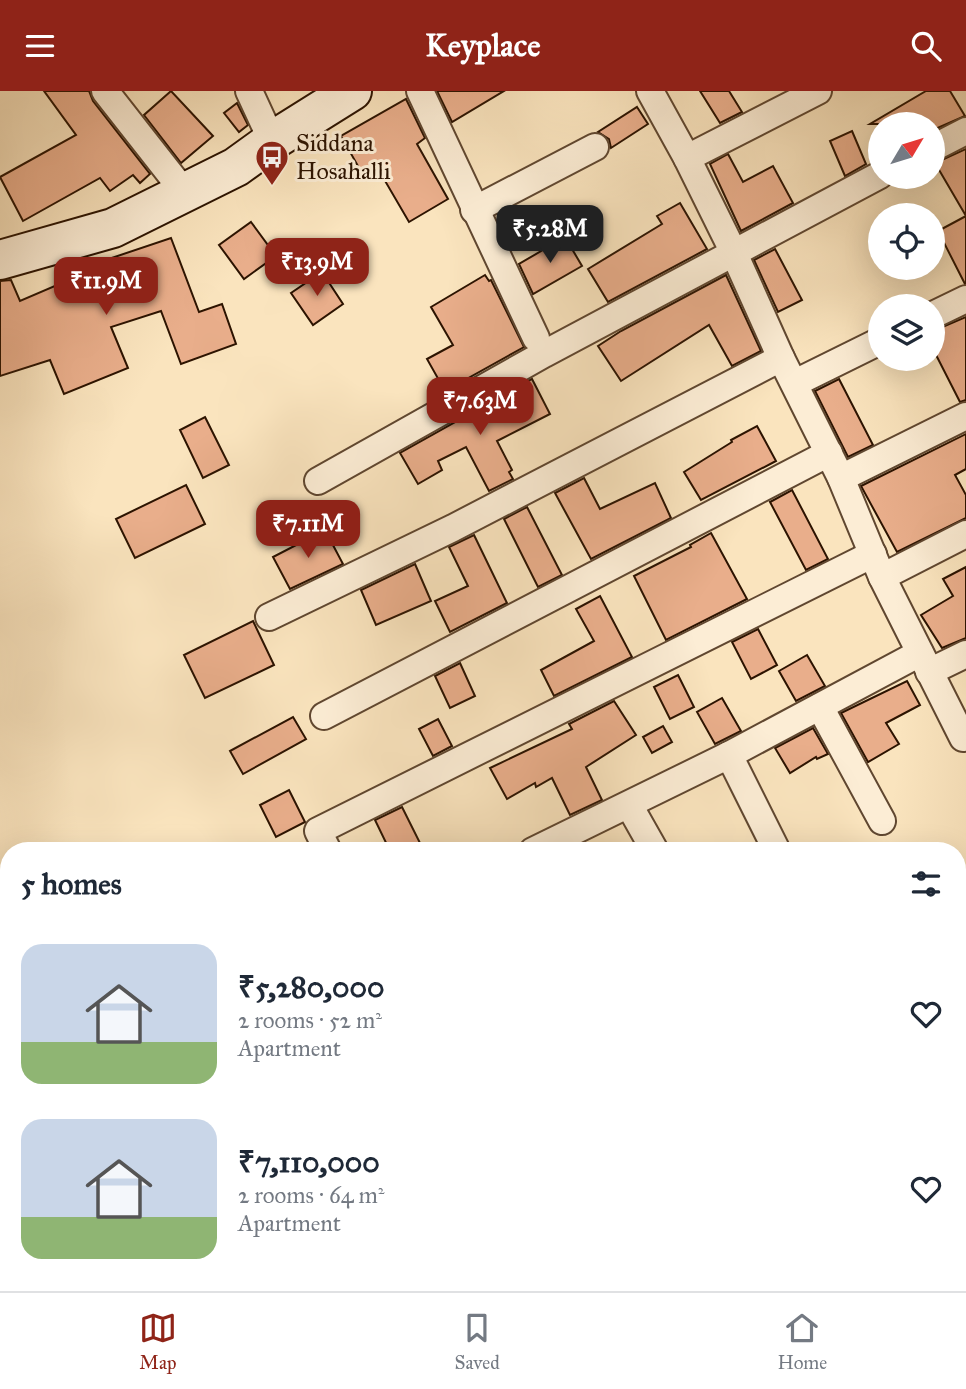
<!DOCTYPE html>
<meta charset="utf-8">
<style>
body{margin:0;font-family:"IM FELL Great Primer",serif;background:#f2f2f3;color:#1f2937;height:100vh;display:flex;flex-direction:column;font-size:26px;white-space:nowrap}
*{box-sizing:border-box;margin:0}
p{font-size:23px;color:#747a83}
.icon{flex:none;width:38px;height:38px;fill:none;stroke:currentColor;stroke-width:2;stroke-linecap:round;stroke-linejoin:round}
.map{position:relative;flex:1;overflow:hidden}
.sheet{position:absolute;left:0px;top:751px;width:966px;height:450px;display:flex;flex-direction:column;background:#fff;border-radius:28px 28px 0 0;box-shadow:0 7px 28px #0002}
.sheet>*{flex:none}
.needle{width:46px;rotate:52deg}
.fabs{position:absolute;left:868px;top:21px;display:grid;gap:14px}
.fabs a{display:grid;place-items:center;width:77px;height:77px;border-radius:50%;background:#fff;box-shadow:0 7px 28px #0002;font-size:35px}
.price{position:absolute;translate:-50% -60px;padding:0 16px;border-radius:14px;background:#8f2418;color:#fff;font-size:23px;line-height:46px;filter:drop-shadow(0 2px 4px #0008)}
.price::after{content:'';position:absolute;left:50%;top:42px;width:21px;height:16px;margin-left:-10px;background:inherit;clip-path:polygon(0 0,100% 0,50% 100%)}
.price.current{background:#222;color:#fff}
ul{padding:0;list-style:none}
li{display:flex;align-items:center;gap:21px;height:175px;padding:0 21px}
li span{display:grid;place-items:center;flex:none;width:196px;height:140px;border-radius:21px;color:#555}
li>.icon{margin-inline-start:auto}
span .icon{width:84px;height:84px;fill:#fffc;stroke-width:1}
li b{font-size:30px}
h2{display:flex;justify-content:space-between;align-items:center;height:84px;padding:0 21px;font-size:30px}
header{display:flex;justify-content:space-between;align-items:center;height:91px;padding:0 21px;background:#8f2418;color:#fff;font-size:32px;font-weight:800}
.dock{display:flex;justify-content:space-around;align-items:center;height:98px;border-top:2px solid #e0e1e3;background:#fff;font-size:19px;color:#747a83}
.dock a{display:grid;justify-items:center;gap:4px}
.dock .current{color:#8f2418}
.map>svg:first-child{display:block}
.building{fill:#e9ae8b;stroke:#2c1300;stroke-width:2}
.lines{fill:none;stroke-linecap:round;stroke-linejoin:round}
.street-casing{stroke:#604730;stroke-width:30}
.secondary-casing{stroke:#2c1300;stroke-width:42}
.street{stroke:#fcedd5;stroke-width:26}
.secondary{stroke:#fcedd5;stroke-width:38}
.labels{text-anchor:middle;stroke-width:6;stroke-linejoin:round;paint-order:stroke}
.poi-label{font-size:24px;fill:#2c1300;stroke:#fcedd5;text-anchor:start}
</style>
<header><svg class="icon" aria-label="menu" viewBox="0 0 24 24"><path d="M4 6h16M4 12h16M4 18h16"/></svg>Keyplace<svg class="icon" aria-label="search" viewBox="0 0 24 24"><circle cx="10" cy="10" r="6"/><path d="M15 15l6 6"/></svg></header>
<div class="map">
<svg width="966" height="1200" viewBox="0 0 966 1200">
<rect width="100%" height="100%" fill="#fae4be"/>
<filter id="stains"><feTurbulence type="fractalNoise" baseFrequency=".00286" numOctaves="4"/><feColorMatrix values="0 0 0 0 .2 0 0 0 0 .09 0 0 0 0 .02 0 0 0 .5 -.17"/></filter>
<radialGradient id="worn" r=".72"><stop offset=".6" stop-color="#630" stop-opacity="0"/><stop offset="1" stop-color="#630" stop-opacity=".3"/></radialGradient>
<!-- building -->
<g class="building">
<polygon points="44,0 89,0 93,10 150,83 140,92 133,84 110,100 100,87 23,130 0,86 76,44"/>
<polygon points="171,0 213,45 181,72 144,24"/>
<polygon points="437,0 504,0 452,31"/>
<polygon points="700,0 729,0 742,21 720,32"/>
<polygon points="926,0 950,0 965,25 933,39 933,33 870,33"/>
<polygon points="406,8 425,47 417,53 448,108 409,131 377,76 363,84 341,45"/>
<polygon points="237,12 248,34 239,41 224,22"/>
<polygon points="637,16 648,33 611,57 609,48 598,41"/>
<polygon points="852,40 866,73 845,85 830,50"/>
<polygon points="966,58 966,192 965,193 938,140 966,125 935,72"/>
<polygon points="728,63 743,91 773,75 793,112 741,140 710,73"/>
<polygon points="680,112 707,158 608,211 588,178 662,133 657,125"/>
<polygon points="251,131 276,165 244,188 219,154"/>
<polygon points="565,146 582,175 533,203 519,173"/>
<polygon points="171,147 199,221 222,213 236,253 181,273 161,220 111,236 128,277 64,303 50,269 0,285 0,190 11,189 20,210 69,189 67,182"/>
<polygon points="775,158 802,209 778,221 754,169"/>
<polygon points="322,181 343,213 313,234 291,202"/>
<polygon points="485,184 489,190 491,189 524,256 445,300 427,268 453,254 431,216"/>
<polygon points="726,184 761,260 732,275 709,234 621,290 598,255 621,240"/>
<polygon points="966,226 966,309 960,311 933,258 933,240"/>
<polygon points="532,288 550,323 497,350 512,379 509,381 513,388 489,400 466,356 438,370 442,379 418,393 400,362"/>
<polygon points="839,288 873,354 848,366 815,300"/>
<polygon points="205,326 229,374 203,387 180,339"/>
<polygon points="757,335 776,370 701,409 684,381 732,351 731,349"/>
<polygon points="966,343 966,378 955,384 966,404 966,427 897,461 861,395"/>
<polygon points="584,387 600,418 655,392 671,427 591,468 555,402"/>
<polygon points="186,394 205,433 135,467 116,428"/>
<polygon points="792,399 828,468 806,479 770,411"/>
<polygon points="527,416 562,484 538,496 504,428"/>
<polygon points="325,439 343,473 290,498 273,466"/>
<polygon points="711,442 747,508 666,549 634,485 691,456 690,454"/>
<polygon points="474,444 507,512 450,541 435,510 468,495 449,456"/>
<polygon points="415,473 431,510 376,534 361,499"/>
<polygon points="966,476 966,547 942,557 921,524 953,505 943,488"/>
<polygon points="600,505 632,566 554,605 541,579 594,550 576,518"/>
<polygon points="253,530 274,574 205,607 184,564"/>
<polygon points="758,538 777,574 751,588 732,551"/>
<polygon points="807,564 825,595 796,610 779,580"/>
<polygon points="460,572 475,605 450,617 435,585"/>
<polygon points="678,584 694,616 670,628 654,596"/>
<polygon points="907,590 920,614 886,632 899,653 868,671 841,622"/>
<polygon points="722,607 741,640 715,653 697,621"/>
<polygon points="614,610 636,644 586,676 602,709 570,724 552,687 536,696 535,692 507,708 490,677 572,638 569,633"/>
<polygon points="293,626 306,648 243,683 230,660"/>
<polygon points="438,628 452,655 433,665 419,638"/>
<polygon points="663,635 672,651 652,662 643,646"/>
<polygon points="813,637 828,663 817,668 816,666 790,682 775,657"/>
<polygon points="289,699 305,731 276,746 260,714"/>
<polygon points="402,716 420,752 405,760 390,760 375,729"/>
</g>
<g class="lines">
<defs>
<g id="street">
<polyline points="105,0 185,102"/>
<polyline points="249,0 272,50"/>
<polyline points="420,0 536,247"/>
<polyline points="650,0 687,67 733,160 781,267 841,387 882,486 963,647"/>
<polyline points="933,57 966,40"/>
<polyline points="687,67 818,0"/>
<polyline points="474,119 595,56"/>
<polyline points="933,224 966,208"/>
<polyline points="795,292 880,250"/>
<polyline points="841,387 966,325"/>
<polyline points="318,390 544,263 880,84"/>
<polyline points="882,486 966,443"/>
<polyline points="269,526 453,437 781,267"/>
<polyline points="929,581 966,563"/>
<polyline points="820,616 882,730"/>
<polyline points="324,625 829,362"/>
<polyline points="729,664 777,760"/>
<polyline points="629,714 655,760"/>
<polyline points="328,760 318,740 873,463"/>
<polyline points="533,760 729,664 920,562"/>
<polyline points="957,820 966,814"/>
<polyline points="957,940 966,935"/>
<polyline points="957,1067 966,1063"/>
<polyline points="0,1150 9,1168"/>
<polyline points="21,1192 25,1200"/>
<polyline points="517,1200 523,1192"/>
</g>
<polyline id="secondary" points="0,169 113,137 236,76 272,50 352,0"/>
</defs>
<!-- street casing -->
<use href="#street" class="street-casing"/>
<!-- secondary casing -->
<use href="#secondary" class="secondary-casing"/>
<!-- street -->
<use href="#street" class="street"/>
<!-- secondary -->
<use href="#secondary" class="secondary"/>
</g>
<!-- icons -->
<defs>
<symbol id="bus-pin" viewBox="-11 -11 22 30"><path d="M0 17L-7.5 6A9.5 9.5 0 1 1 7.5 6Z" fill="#8f2418" stroke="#fcedd5"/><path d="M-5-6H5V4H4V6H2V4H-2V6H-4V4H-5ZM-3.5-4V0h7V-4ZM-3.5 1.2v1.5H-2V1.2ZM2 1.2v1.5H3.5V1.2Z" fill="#fff"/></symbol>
</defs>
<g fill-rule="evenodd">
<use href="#bus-pin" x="253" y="47" width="38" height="52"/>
</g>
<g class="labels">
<!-- poi labels -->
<g class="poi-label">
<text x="296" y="60">Siddana<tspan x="296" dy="28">Hosahalli</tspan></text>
</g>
</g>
<rect width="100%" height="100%" filter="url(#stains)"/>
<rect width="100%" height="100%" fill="url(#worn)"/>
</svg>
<div class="fabs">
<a><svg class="needle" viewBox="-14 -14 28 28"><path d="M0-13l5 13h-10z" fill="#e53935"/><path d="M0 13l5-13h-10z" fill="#747a83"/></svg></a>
<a><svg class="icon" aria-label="locate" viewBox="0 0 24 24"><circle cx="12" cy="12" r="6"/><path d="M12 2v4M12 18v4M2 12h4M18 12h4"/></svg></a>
<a><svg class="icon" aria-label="layers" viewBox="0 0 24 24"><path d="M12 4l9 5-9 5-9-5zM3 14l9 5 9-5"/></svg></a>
</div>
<b class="price current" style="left:550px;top:174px">₹5.28M</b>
<b class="price" style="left:317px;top:207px">₹13.9M</b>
<b class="price" style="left:106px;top:226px">₹11.9M</b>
<b class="price" style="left:480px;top:346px">₹7.63M</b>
<b class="price" style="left:308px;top:469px">₹7.11M</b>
<section class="sheet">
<h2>5 homes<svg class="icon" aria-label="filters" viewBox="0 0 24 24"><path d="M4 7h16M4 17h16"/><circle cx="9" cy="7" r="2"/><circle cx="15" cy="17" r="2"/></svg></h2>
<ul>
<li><span style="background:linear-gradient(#c9d6e8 70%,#8fb573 0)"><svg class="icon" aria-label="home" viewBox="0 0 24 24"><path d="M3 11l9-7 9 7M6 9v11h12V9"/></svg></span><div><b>₹5,280,000</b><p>2 rooms · 52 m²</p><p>Apartment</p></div><svg class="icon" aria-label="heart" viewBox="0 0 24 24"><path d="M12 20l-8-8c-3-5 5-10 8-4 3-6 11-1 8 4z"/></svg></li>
<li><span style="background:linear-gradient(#c9d6e8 70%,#8fb573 0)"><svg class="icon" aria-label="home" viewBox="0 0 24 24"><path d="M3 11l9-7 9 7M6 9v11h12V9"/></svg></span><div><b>₹7,110,000</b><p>2 rooms · 64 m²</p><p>Apartment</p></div><svg class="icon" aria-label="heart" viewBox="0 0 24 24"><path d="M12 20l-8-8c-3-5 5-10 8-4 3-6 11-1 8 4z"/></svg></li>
</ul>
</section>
</div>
<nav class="dock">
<a class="current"><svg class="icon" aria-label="map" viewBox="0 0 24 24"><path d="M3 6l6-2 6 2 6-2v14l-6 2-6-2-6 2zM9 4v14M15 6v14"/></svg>Map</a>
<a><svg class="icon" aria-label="saved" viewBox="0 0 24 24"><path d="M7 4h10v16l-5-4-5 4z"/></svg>Saved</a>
<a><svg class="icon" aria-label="home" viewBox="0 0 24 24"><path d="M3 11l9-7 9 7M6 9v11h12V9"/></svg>Home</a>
</nav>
